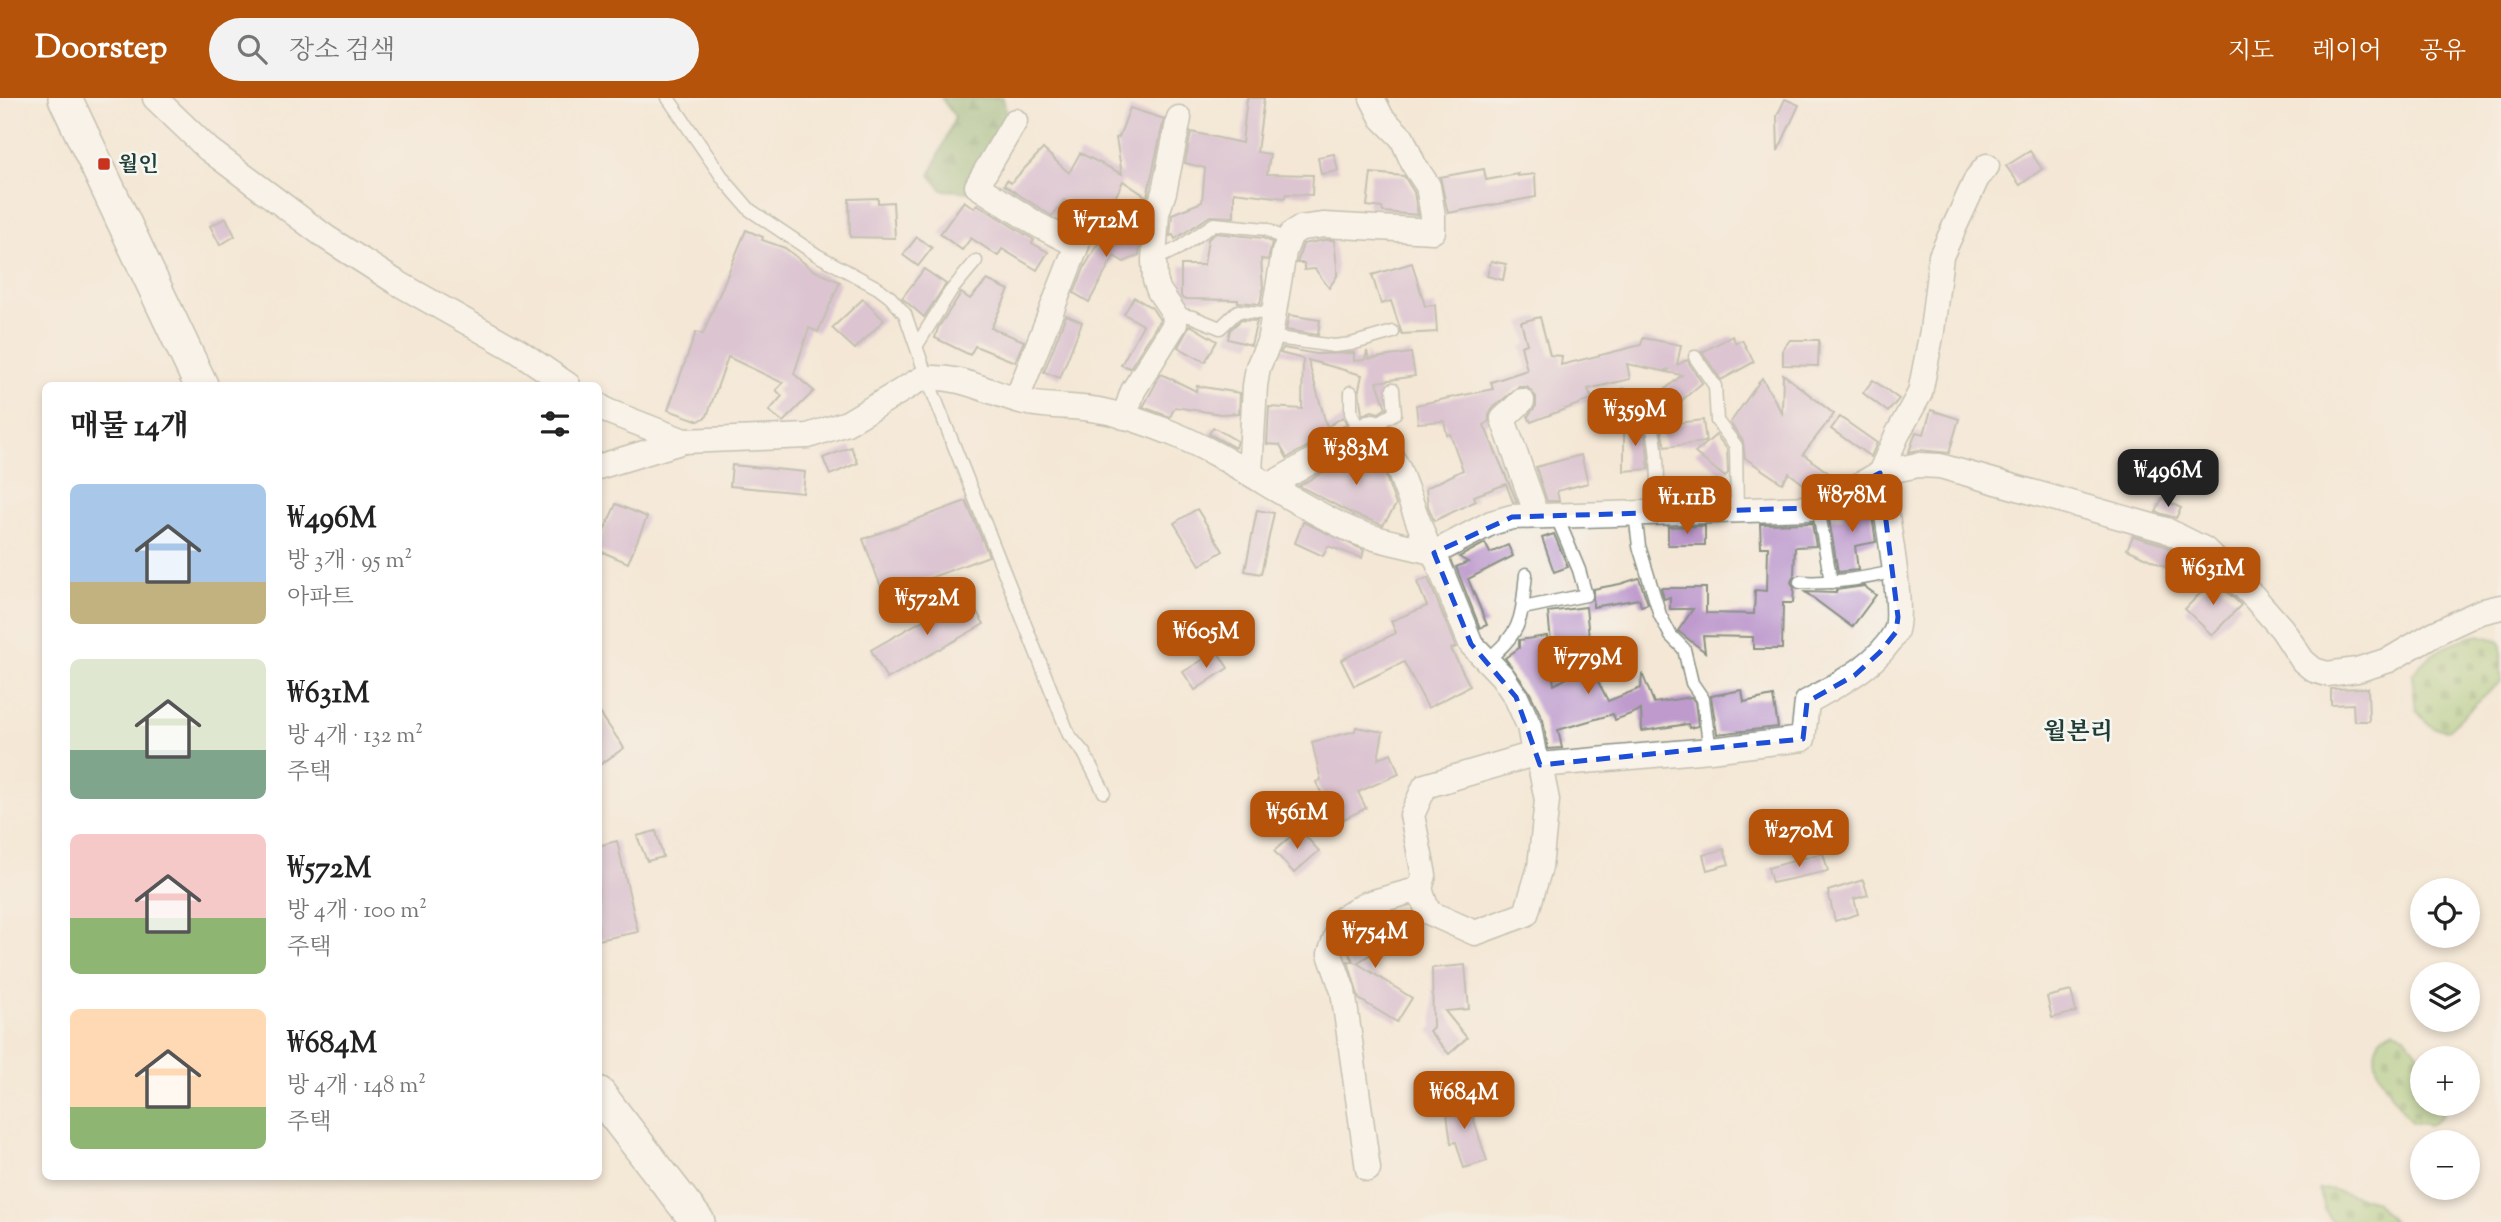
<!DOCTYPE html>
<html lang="ko">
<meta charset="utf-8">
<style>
body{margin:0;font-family:"Sorts Mill Goudy","Noto Serif KR",serif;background:#f2f2f2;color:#222;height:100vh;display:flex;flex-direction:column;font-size:26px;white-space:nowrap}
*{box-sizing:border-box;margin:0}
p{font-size:23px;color:#767676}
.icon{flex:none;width:38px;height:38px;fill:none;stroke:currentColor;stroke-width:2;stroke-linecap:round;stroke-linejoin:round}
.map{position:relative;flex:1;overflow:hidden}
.drawer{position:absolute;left:42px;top:284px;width:560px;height:798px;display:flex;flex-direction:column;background:#fff;border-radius:10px;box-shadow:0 4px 10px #0003}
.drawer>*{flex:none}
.fabs{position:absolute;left:2410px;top:780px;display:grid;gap:14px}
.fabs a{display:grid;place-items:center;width:70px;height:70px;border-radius:50%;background:#fff;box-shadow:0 4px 10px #0003;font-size:35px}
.price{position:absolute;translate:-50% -60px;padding:0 16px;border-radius:14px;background:#b45309;color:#fff;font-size:23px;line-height:46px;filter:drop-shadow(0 2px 4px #0008)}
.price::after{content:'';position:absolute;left:50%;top:42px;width:21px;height:16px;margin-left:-10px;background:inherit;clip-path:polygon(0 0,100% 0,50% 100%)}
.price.selected{background:#222;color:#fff}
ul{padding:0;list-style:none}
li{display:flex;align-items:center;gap:21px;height:175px;padding:0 28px}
li span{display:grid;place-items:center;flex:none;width:196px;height:140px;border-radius:10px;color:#555}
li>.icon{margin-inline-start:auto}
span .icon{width:84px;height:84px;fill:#fffc;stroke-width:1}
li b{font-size:30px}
h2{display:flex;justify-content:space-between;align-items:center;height:84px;padding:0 28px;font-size:30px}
header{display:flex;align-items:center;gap:42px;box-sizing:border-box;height:98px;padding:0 35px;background:#b45309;color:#fff}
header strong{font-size:33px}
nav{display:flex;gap:38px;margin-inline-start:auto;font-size:24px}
.search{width:490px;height:63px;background:#f2f2f2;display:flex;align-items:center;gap:18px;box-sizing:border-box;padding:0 24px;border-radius:38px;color:#767676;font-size:26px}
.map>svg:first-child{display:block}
.forest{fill:url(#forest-firs);stroke:#4d744c;stroke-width:2}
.cemetery{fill:url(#cemetery-stones);stroke:#5c8254;stroke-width:2}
.building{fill:#be9acd}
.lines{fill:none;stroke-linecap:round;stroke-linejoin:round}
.lane-casing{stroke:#8a9285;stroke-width:15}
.street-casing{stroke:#8a9285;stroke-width:27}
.secondary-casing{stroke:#8a9285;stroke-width:36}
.lane{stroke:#fff;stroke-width:12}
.street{stroke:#fff;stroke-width:24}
.secondary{stroke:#fff;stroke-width:33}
.marked{fill:none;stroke:#1d4ed8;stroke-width:5;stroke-dasharray:14 9;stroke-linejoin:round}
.poi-dot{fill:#c8321e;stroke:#f6f6f2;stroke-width:2.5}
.labels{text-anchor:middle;stroke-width:5;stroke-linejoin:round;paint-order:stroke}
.poi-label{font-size:21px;font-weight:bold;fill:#1f3d34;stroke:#f6f6f2;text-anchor:start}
.quarter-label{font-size:24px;font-weight:bold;fill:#1f3d34;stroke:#f6f6f2}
</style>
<header>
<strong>Doorstep</strong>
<div class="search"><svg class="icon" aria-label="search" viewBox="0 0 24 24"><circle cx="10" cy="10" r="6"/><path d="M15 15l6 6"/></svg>장소 검색</div>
<nav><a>지도</a><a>레이어</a><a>공유</a></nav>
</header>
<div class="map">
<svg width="2501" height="1124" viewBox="0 0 2501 1124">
<defs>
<pattern id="forest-firs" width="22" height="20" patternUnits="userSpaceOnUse" patternTransform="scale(1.75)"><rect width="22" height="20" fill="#7bab65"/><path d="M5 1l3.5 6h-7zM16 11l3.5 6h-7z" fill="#648c54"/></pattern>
<pattern id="cemetery-stones" width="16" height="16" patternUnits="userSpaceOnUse" patternTransform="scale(1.75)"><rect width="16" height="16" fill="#9ac673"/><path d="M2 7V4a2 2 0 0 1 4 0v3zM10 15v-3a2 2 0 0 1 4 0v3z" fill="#7da25f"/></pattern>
</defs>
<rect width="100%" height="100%" fill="#f6f6f2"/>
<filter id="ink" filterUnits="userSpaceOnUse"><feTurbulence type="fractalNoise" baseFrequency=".0143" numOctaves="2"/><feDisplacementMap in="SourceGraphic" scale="14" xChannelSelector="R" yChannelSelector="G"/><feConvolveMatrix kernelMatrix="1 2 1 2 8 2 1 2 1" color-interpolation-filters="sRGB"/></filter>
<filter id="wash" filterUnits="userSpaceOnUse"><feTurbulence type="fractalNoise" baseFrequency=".00686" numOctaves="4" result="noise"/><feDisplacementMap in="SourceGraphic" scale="28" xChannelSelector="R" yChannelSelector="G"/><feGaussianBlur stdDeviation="1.57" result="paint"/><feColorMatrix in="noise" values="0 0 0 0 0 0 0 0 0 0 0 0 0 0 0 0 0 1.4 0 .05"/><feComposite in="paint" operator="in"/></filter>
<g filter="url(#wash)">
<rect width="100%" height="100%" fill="#f4e7d6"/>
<!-- forest -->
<polygon class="forest" points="941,0 1003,0 1008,20 969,94 942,92 930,77 955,19"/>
<!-- cemetery -->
<g class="cemetery">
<path d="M 2479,537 L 2498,542 L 2501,546 L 2501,583 L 2448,632 L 2433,630 L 2416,613 L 2412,577 C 2428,555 2453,542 2479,537 Z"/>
<path d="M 2394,932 L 2404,937 L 2423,961 L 2422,1006 L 2449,1006 L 2441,1019 L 2429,1027 L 2411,1024 C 2394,1000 2350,951 2394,932 Z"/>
<polygon points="2330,1091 2376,1104 2393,1124 2332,1124 2326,1114 2319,1092"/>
</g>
<g id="blocks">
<!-- building -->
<g class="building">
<polygon points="1247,0 1264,0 1257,54 1270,56 1267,76 1313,77 1312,97 1286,96 1285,100 1234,94 1234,119 1210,118 1175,141 1173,137 1170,138 1172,116 1202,104 1205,70 1185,65 1191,34 1242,45"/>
<polygon points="1785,1 1799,7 1778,53 1777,18"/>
<polygon points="1130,10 1164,21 1147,99 1123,83 1105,121 1064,102 1052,118 1004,87 1007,82 1011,85 1043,51 1069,75 1080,55 1122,76 1116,40 1119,39"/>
<polygon points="2030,53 2042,71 2020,87 2006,68"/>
<polygon points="1334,56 1338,73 1321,76 1318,59"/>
<polygon points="1484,71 1486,82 1518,76 1518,78 1535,76 1536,99 1448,115 1440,79"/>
<polygon points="1371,75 1404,78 1414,94 1418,117 1383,114 1382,110 1367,108"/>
<polygon points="878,100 878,105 893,104 895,140 850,139 849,101"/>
<polygon points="964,103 974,110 977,106 1034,142 1032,145 1048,154 1037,172 1002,151 998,158 971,140 962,152 940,136"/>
<polygon points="226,120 235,138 220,147 210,128"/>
<polygon points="1110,126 1140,143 1139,157 1124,164 1114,158 1089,204 1074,195 1085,168"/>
<polygon points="746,132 763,139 762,142 785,150 813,172 840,184 818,234 809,230 794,276 814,293 783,324 769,313 782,298 776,292 783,285 728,259 707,318 699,323 668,312 696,234 703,236"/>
<polygon points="1216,135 1263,140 1272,144 1268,162 1261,161 1263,190 1260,206 1238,204 1238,202 1183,201 1181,198 1181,167 1204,167 1208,141"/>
<polygon points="917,139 932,150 918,168 903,157"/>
<polygon points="1325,142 1334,142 1337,168 1337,178 1329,190 1315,171 1304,172 1304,165 1297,165 1303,146"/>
<polygon points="1491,163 1506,166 1503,182 1487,178"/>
<polygon points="1412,165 1425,208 1435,207 1437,234 1402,236 1391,203 1381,206 1372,177"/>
<polygon points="924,171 946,186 924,219 902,200"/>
<polygon points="987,182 1009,192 991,230 1024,243 1015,264 975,248 970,257 935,240 938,230 961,195 970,201"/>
<polygon points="1134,199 1152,210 1160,222 1130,270 1121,267 1143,227 1124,216"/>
<polygon points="863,201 884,222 855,251 832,230"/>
<polygon points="1066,217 1082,224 1060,280 1044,274"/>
<polygon points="1289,217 1320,222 1318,237 1286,232"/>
<polygon points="1540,219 1550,257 1562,258 1561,267 1641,247 1643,240 1681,247 1677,267 1687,262 1702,285 1659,322 1654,314 1657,298 1682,277 1666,274 1670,271 1663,273 1627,266 1630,281 1588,291 1592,301 1531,324 1528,318 1536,308 1536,299 1527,289 1518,289 1493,310 1489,317 1489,323 1484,327 1517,404 1513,404 1506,386 1474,398 1476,403 1434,423 1428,408 1426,390 1463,372 1450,336 1447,337 1444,323 1418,325 1416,307 1493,291 1491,284 1527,272 1521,248 1527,246 1521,224"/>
<polygon points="1241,222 1257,223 1251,247 1228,241 1230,232"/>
<polygon points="1190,227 1217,243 1205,264 1178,249"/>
<polygon points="1732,238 1736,245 1742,242 1754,264 1721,282 1702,254"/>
<polygon points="1790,242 1819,242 1818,268 1783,267 1783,251"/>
<polygon points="1283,250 1316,256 1354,255 1354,263 1365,262 1367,253 1369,261 1411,255 1415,278 1377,284 1386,310 1379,315 1372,313 1362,317 1359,291 1362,277 1308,262 1327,329 1343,319 1347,326 1287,360 1280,347 1267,346 1269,309 1302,311 1303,261 1280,255"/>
<polygon points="1161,276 1196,293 1197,288 1240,295 1239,315 1221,316 1175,309 1170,319 1143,309"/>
<polygon points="1783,276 1834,316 1803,356 1838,382 1820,393 1814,394 1789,375 1782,385 1745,360 1743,343 1730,325 1762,280 1782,315"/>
<polygon points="1873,282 1899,301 1888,314 1863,295"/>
<polygon points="1931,312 1959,321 1949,355 1919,352 1909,354 1916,334 1924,336"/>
<polygon points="1840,319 1877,345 1871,359 1831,331"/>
<polygon points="1703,322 1706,344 1665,349 1660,327"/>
<polygon points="1624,323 1640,325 1646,340 1649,371 1624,373"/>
<polygon points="1213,329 1237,343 1235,350 1209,336"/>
<polygon points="1716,337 1727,351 1728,375 1725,379 1695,355"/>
<polygon points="1368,348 1385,376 1396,407 1383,427 1353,416 1299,388"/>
<polygon points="851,349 858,365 830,377 823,360"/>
<polygon points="1581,357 1588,385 1557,393 1559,403 1547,403 1536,369"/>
<polygon points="732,367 805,374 803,395 730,388"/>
<polygon points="1668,389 1701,393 1701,398 1668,399"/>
<polygon points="1869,399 1876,444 1855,448 1858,472 1838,474 1829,421 1846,419 1841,415"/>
<polygon points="2162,401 2181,410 2176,420 2156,414"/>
<polygon points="966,403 989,458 884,497 863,441"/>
<polygon points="616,406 647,419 628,465 598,452 598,446"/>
<polygon points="1197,411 1223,453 1200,467 1174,425"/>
<polygon points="1257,412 1274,415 1261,476 1245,473"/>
<polygon points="1303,424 1364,452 1362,460 1328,448 1323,458 1295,445"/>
<polygon points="1812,425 1816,448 1795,449 1794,478 1791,484 1794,490 1793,505 1783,505 1782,551 1753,551 1753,539 1703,538 1705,554 1678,533 1693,511 1670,511 1670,499 1664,501 1661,490 1706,490 1706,515 1754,516 1755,492 1767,493 1768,449 1761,449 1760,426"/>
<polygon points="1705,428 1705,447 1668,447 1668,429"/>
<polygon points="1554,436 1568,469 1554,474 1542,440"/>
<polygon points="2133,438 2161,446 2185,458 2178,475 2127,451"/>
<polygon points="1485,445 1490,455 1508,447 1513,458 1468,481 1487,527 1480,530 1456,469 1468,464 1459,459"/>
<polygon points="1428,480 1456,549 1451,551 1470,588 1428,610 1404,564 1354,588 1341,562 1396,535 1391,523 1427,508 1417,484"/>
<polygon points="1639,480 1648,506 1641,508 1639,501 1593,509 1593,491 1620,486"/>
<polygon points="2214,481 2241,507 2212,537 2185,511"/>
<polygon points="1864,488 1876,497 1852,529 1805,494 1836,495 1836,492"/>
<polygon points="967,497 984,526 887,581 871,552"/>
<polygon points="1586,509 1589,540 1551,544 1548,514"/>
<polygon points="1547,538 1554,587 1590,568 1608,603 1641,590 1642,575 1654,605 1691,599 1695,604 1698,628 1689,630 1688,626 1642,633 1641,612 1615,622 1613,616 1558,632 1562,650 1548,651 1543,622 1529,593 1505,560 1519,550 1519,542"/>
<polygon points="1217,553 1228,570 1195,592 1183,574"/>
<polygon points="2368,590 2369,623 2354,623 2353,606 2331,607 2331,591"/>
<polygon points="1742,592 1744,604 1773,598 1778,629 1717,636 1711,598"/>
<polygon points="598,612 624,650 598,668"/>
<polygon points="1356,629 1383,634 1378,661 1391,655 1399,676 1358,694 1366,710 1336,725 1316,684 1321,682 1312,644 1355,633"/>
<polygon points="1299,731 1319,753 1294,775 1274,753"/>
<polygon points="656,733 663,759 647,763 637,738"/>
<polygon points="617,743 638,834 598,842 598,748"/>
<polygon points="1724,751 1729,766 1707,772 1703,757"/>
<polygon points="1823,755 1828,773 1772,785 1768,770"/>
<polygon points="1863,782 1868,797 1854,801 1858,816 1835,823 1828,793"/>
<polygon points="1378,818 1385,826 1390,823 1400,837 1357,865 1412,900 1397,924 1359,901 1348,863 1354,864 1347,852 1353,834"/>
<polygon points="1465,867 1469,911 1445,913 1467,940 1449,956 1429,933 1433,929 1432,870"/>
<polygon points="2071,893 2076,914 2052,920 2047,899"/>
<polygon points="1444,994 1459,994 1460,1010 1469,1007 1487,1063 1464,1070 1456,1044 1451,1045"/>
</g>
</g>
</g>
<g filter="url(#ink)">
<use href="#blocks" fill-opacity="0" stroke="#8a9285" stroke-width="2"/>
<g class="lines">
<defs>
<g id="lane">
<polyline points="668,0 725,83 750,112 817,157 878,190 890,199 905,216 927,280 1069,637 1084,655 1104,694"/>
<polyline points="1154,162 1179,150 1214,126 1266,131 1287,143"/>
<polyline points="1174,215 1193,219 1220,230 1238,213 1274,216"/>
<polyline points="1270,239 1334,248 1351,246 1393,234"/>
<polyline points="917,247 950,194 976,163"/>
<polyline points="1695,259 1715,288 1717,323 1736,348 1737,412"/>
<polyline points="1351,294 1351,315 1361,335"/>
<path d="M 1623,297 C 1631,304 1642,311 1648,320 C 1659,335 1658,394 1659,415"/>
<polyline points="1373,328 1395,315 1393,291"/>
<polyline points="1818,409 1831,484"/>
<polyline points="1635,416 1639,448 1660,517 1671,538 1684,551 1692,585 1703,601 1710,652"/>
<path d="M 1800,484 C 1833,486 1863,480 1895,474"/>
<polyline points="1523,510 1586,497 1579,472 1556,417"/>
<path d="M 1487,562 C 1524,532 1521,520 1526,476"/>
</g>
<g id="street">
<polyline points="155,0 208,51 327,140 396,184 518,253 568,287"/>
<polyline points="1015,23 977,88 1038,127 1077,147 1017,301"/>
<polyline points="1522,303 1503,321 1532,403 1534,417"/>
<polyline points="598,307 607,313 684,343"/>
<polyline points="1124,319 1133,293 1175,226 1174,215 1159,193 1155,182 1154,162 1157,115 1164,94 1179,20"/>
<path d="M 598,369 L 684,343 L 808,338 L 847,325 L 921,281 C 958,275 988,295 1024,304 C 1049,310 1077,307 1103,313 C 1125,317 1148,326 1169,334 C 1232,359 1285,402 1347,430 C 1375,443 1405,446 1434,455 L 1471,546 L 1502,578 L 1516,599 L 1529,628 L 1534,656 L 1540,667 L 1710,652 L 1803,641 L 1807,604 C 1838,586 1877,568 1895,535 C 1906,515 1884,403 1880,375 L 1918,367 L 1940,368 L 2166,432 L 2204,451 L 2253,498 L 2282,531 L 2303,563 L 2314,572 L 2327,576 L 2357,572 L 2389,562 L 2435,535 L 2480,514 L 2501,509"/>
<polyline points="1250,374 1255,288 1258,269 1269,244 1284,154 1291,136 1301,130 1324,127 1433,133 1433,118 1428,88 1414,67 1402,40 1382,20 1372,0"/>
<polyline points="1273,389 1279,382 1373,328 1398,370 1426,444 1425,452"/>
<polyline points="1434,455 1491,425 1512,419 1811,410 1825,407 1880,375 1897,337 1920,295 1932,233 1941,158 1977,80 1987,68"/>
<polyline points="1420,791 1424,777 1412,717 1425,688 1534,656"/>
<polyline points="1368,1071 1343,893 1330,856 1342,821 1366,806 1420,791 1428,814 1475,835 1526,816 1540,769 1547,702 1540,667"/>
</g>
<g id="secondary">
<polyline points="65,0 201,287"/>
<polyline points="598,995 698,1124"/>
</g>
</defs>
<!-- lane casing -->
<use href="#lane" class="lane-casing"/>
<!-- street casing -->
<use href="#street" class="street-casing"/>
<!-- secondary casing -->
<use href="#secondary" class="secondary-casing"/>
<!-- lane -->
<use href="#lane" class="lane"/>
<!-- street -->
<use href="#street" class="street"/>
<!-- secondary -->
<use href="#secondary" class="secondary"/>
</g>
</g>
<!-- marked area -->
<path d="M0 0H2501V1124H0ZM 1880,375 L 1898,519 L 1896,534 L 1880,554 L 1855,577 L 1807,604 L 1803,641 L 1540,667 L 1516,599 L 1471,546 L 1434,455 L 1512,419 L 1811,410 Z" fill="#f4e7d6" fill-opacity=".55" fill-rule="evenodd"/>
<path class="marked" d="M 1880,375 L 1898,519 L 1896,534 L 1880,554 L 1855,577 L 1807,604 L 1803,641 L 1540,667 L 1516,599 L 1471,546 L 1434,455 L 1512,419 L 1811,410 Z"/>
<!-- markers -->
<rect class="poi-dot" x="97" y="59" width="14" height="14" rx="3.5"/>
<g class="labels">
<!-- poi labels -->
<g class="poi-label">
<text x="118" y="73">월인</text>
</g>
<!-- quarter labels -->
<g class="quarter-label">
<text x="2078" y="641">월본리</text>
</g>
</g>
</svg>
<div class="fabs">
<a><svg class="icon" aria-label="locate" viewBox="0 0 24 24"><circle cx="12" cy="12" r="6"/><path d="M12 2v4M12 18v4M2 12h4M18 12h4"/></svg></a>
<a><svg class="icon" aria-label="layers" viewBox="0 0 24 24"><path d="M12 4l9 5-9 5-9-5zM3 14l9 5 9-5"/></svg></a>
<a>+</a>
<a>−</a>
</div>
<b class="price" style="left:1106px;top:161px">₩712M</b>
<b class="price" style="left:1635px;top:350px">₩359M</b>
<b class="price" style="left:1356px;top:389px">₩383M</b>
<b class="price selected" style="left:2168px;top:411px">₩496M</b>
<b class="price" style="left:1852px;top:436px">₩878M</b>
<b class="price" style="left:1687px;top:438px">₩1.11B</b>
<b class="price" style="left:2213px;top:509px">₩631M</b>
<b class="price" style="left:927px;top:539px">₩572M</b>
<b class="price" style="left:1206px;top:572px">₩605M</b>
<b class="price" style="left:1588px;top:598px">₩779M</b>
<b class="price" style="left:1297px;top:753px">₩561M</b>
<b class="price" style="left:1799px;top:771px">₩270M</b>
<b class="price" style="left:1375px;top:872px">₩754M</b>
<b class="price" style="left:1464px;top:1033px">₩684M</b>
<section class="drawer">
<h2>매물 14개<svg class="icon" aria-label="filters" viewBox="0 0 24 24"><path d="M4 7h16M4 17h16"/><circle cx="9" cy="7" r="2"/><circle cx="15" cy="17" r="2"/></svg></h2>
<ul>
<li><span style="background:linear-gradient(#a9c7e8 70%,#c2b280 0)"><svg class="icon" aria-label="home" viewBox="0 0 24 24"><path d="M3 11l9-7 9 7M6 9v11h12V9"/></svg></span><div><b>₩496M</b><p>방 3개 · 95 m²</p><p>아파트</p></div></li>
<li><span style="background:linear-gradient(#dfe7d0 65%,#7fa58c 0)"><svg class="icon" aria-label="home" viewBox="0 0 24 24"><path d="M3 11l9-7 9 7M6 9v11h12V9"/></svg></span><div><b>₩631M</b><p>방 4개 · 132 m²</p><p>주택</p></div></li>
<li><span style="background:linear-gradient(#f6c9c9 60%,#8fb573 0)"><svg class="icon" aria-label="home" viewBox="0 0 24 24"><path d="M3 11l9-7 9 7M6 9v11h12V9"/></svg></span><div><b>₩572M</b><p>방 4개 · 100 m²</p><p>주택</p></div></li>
<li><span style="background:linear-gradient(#ffd9b3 70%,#8fb573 0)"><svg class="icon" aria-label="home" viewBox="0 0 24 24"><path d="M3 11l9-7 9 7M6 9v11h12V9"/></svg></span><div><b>₩684M</b><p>방 4개 · 148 m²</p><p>주택</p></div></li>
</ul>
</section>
</div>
